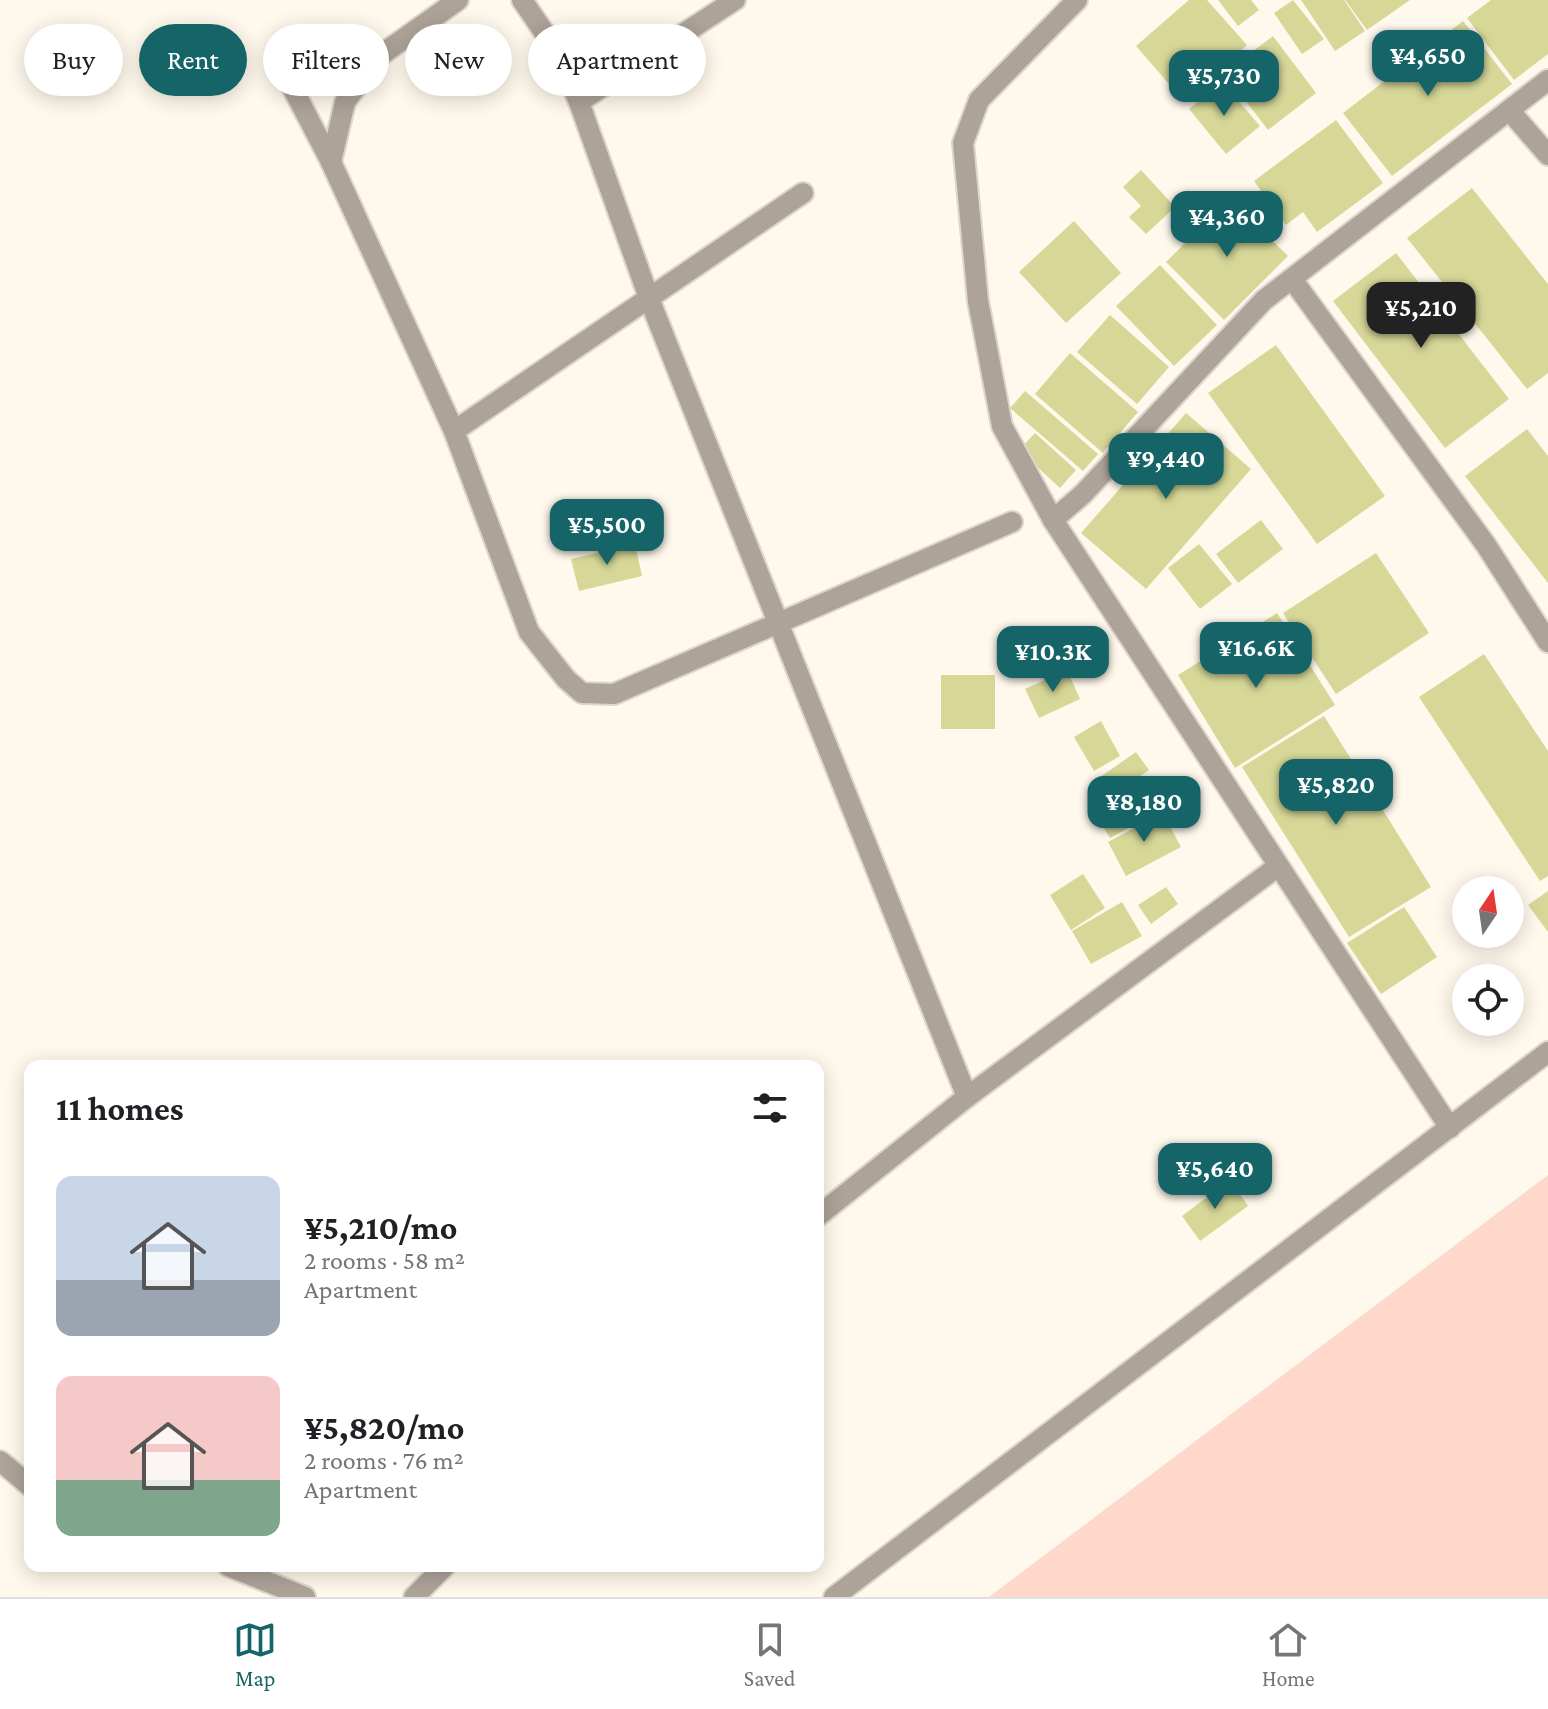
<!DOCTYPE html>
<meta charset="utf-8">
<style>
body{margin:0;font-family:"Crimson Pro",serif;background:#f6f6f6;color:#202124;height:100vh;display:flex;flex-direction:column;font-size:30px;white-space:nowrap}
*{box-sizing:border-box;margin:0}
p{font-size:26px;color:#757577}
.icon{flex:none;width:44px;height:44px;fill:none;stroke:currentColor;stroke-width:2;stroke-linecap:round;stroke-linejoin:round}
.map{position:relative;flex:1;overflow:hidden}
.sheet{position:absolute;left:24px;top:1060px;width:800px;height:512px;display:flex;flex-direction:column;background:#fff;border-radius:16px;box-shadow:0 4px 20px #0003}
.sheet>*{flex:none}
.banner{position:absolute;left:24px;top:24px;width:800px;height:72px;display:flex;gap:16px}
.needle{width:52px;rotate:13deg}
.buttons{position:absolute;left:1452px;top:876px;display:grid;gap:16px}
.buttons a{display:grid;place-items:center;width:72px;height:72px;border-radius:50%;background:#fff;box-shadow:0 4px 20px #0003;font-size:40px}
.price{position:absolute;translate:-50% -68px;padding:0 18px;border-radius:16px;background:#156468;color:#fff;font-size:26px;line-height:52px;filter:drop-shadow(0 2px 4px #0008)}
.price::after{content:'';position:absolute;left:50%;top:48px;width:24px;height:18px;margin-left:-12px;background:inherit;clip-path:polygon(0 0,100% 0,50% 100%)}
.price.on{background:#222;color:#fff}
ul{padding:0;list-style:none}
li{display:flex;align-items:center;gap:24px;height:200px;padding:0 32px}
li span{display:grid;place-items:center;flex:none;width:224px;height:160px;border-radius:16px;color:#555}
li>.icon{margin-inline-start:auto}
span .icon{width:96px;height:96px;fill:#fffc;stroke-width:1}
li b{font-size:34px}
h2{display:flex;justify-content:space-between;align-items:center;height:96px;padding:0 32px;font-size:34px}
.chip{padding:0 28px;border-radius:36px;background:#fff;box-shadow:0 4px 20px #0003;font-size:28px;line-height:72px}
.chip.on{background:#156468;color:#fff}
.tabs{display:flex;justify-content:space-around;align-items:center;height:112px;border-top:2px solid #e0e0e0;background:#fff;font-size:22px;color:#757577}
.tabs a{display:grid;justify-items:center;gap:4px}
.tabs .on{color:#156468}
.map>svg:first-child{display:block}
.green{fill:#fdd8cb}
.building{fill:#d7d898}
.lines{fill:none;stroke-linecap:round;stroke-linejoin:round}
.minor-casing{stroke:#dcd7cb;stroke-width:24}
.minor{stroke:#aea399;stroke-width:20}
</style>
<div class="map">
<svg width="1548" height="1597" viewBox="0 0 1548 1597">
<rect width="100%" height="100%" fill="#fff9ed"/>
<!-- green -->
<polygon class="green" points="1548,1175 1548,1597 989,1597"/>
<!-- building -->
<g class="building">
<polygon points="1189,0 1207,0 1247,45 1183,100 1136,46"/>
<polygon points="1218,0 1251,0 1259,10 1238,26"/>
<polygon points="1293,0 1324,39 1302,54 1274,13"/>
<polygon points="1301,0 1344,0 1365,31 1335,51"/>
<polygon points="1345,0 1410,0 1367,30"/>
<polygon points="1491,0 1548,0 1548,54 1514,80 1467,18"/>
<polygon points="1463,21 1512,84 1392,176 1343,113"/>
<polygon points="1273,36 1316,93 1268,130 1224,73"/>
<polygon points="1222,82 1260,126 1226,154 1189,109"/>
<polygon points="1336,120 1383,183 1317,232 1303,212 1286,225 1254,181"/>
<polygon points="1141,170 1175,207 1146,234 1129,217 1141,206 1123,187"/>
<polygon points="1472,188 1548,284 1548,373 1527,389 1407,238"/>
<polygon points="1230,199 1288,256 1224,320 1166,262"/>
<polygon points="1074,221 1121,273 1066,323 1019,272"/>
<polygon points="1396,253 1509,399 1445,448 1333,301"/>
<polygon points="1160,265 1217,325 1174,366 1116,306"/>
<polygon points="1110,315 1169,367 1137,404 1077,352"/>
<polygon points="1276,345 1385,496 1317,544 1208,393"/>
<polygon points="1070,353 1138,412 1103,453 1035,394"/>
<polygon points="1025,391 1098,454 1083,471 1010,408"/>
<polygon points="1186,413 1251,469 1146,589 1081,533"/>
<polygon points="1527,429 1548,456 1548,583 1465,476"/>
<polygon points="1035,433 1076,470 1060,488 1019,450"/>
<polygon points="1261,520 1283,549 1238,583 1216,554"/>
<polygon points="635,544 642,576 579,591 571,559"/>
<polygon points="1199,544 1232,584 1200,609 1168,568"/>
<polygon points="1376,553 1429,633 1336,694 1283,613"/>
<polygon points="1277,613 1335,705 1235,768 1178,675"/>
<polygon points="1484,654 1548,751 1548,876 1540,881 1419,697"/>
<polygon points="1067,670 1080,699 1039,718 1025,689"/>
<rect x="941" y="675" width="54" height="54"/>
<polygon points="1324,716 1431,887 1349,937 1242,767"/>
<polygon points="1101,721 1120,756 1094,771 1074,737"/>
<polygon points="1136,752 1149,770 1109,798 1096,780"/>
<polygon points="1150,778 1167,807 1110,838 1093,810"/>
<polygon points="1163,813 1181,847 1126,876 1108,842"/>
<polygon points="1083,874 1105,908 1071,930 1050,895"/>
<polygon points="1166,887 1178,904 1151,924 1138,905"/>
<polygon points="1548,891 1548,932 1528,905"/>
<polygon points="1122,902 1142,936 1091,964 1072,931"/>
<polygon points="1404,907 1437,957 1381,994 1347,943"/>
<polygon points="1230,1180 1248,1206 1200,1241 1182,1216"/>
</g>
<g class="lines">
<defs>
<g id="minor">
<polyline points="522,0 555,48 579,102 650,301 967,1097"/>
<polyline points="281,66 331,162 454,431 529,632 566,679 582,693 614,694 1012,522"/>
<polyline points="579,102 735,0"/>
<polyline points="1509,110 1548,155"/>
<polyline points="331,162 345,102 378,57 458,0"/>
<polyline points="1292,279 1486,545 1548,642"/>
<polyline points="454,431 803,193"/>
<polyline points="1053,520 1002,426 978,301 963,143 979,100 1077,0"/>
<polyline points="1450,1128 1053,520 1083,494 1264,300 1548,80"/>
<polyline points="818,1216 967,1097 1277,867"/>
<polyline points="0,1461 30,1486"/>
<polyline points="228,1566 305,1597"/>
<polyline points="414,1597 445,1566"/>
<polyline points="834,1597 1548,1052"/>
</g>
</defs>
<!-- minor casing -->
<use href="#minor" class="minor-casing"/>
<!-- minor -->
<use href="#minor" class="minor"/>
</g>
</svg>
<div class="buttons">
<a><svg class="needle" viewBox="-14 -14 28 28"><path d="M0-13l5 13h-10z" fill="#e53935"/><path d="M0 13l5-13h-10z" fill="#757577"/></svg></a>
<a><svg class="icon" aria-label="locate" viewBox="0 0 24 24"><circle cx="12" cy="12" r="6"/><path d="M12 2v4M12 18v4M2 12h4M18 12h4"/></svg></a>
</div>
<b class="price" style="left:1428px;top:98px">¥4,650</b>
<b class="price" style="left:1224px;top:118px">¥5,730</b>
<b class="price" style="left:1227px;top:259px">¥4,360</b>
<b class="price on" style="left:1421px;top:350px">¥5,210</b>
<b class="price" style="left:1166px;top:501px">¥9,440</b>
<b class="price" style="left:607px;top:567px">¥5,500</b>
<b class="price" style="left:1256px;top:690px">¥16.6K</b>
<b class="price" style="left:1053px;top:694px">¥10.3K</b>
<b class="price" style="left:1336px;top:827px">¥5,820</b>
<b class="price" style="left:1144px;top:844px">¥8,180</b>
<b class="price" style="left:1215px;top:1211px">¥5,640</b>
<div class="banner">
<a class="chip">Buy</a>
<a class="chip on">Rent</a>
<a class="chip">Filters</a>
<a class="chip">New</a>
<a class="chip">Apartment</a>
</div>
<section class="sheet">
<h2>11 homes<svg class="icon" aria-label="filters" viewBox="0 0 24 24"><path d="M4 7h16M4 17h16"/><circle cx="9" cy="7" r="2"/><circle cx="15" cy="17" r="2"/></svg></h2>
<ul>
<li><span style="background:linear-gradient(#c9d6e8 65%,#9aa5b1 0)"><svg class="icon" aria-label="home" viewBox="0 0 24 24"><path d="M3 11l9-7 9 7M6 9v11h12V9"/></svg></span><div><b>¥5,210/mo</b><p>2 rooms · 58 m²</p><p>Apartment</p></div></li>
<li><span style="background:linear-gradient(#f6c9c9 65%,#7fa58c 0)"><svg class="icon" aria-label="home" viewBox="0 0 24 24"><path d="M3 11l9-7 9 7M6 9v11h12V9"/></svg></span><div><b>¥5,820/mo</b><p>2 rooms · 76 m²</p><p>Apartment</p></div></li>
</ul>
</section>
</div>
<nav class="tabs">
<a class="on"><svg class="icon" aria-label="map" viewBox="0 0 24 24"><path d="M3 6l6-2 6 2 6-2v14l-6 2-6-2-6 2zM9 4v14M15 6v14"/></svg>Map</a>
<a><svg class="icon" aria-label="saved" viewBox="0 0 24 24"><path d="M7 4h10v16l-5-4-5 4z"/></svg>Saved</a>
<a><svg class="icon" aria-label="home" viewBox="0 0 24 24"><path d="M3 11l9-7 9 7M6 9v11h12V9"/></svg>Home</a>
</nav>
